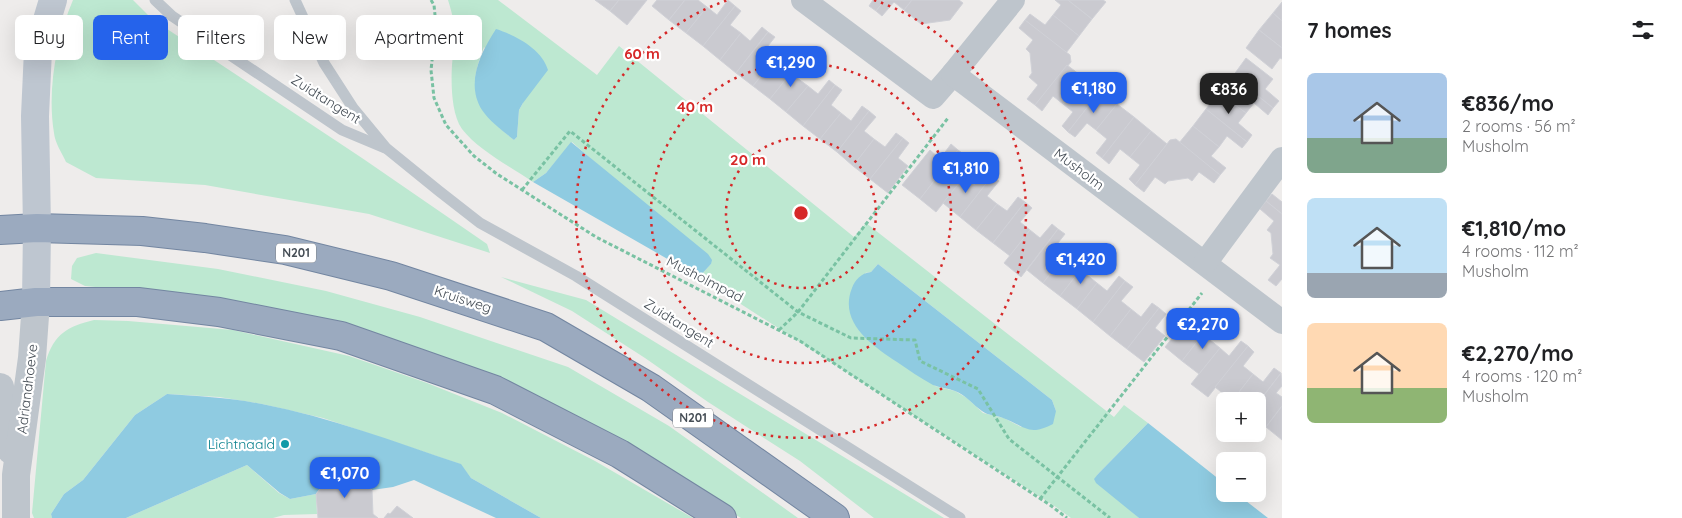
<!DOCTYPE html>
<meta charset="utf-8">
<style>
body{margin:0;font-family:Quicksand,sans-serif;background:#f6f6f6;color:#202124;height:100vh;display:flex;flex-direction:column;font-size:19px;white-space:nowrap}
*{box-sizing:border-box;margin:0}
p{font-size:16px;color:#757577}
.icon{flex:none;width:28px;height:28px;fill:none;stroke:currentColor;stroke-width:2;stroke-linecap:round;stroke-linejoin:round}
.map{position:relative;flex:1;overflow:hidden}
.side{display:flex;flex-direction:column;background:#fff;width:400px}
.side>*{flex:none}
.hud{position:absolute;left:15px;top:15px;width:475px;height:45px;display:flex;gap:10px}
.tools{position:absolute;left:1216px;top:392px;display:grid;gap:10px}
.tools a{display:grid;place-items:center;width:50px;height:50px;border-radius:8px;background:#fff;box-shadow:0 5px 20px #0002;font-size:25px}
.price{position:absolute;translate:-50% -42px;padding:0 11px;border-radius:10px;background:#2563eb;color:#fff;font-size:16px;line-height:32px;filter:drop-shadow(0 1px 2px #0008)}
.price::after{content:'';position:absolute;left:50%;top:30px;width:15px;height:11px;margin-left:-8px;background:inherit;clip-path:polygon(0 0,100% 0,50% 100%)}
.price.active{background:#222;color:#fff}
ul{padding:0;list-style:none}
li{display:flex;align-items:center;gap:15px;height:125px;padding:0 25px}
li span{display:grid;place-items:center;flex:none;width:140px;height:100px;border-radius:8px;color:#555}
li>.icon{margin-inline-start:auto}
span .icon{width:60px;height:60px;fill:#fffc;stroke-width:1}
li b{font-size:21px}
h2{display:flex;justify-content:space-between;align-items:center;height:60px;padding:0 25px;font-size:21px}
.pill{padding:0 18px;border-radius:8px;background:#fff;box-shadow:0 5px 20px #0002;font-size:18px;line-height:45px}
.pill.active{background:#2563eb;color:#fff}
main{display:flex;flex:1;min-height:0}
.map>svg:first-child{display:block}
.green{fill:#bde8d1;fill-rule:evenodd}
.water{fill:#8fcbe1}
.building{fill:#cacad0;stroke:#d0d1d7}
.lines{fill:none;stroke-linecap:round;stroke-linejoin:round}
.trunk-casing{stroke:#7386a1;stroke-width:30}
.path{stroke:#79c2a3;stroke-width:3;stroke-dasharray:4 2.5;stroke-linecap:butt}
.service{stroke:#bec5cc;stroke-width:11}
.minor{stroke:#bec5cc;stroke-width:24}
.tertiary{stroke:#bec5cc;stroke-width:28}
.secondary{stroke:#bec6d0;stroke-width:28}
.trunk{stroke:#9baabf;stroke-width:28}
.ring{fill:none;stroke:#d62828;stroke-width:2.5;stroke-dasharray:2.5 5}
.culture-dot{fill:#0f9aa8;stroke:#fff;stroke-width:2}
.labels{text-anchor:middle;stroke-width:4.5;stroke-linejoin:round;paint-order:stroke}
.shield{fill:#fff;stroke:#7e8389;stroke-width:1}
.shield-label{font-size:12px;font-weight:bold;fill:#464e56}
.street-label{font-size:14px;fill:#464e56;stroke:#fff}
.culture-label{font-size:14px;fill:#0d838f;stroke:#fff;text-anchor:end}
.centre{fill:#d62828;stroke:#fff;stroke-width:2.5}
.ring-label{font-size:15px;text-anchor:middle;font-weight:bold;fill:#d62828;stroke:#fff;stroke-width:4.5;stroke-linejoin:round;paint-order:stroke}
</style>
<main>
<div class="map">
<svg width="1282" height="518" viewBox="0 0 1282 518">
<rect width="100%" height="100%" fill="#eeeceb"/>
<!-- green -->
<g class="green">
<path d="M 73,0 L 133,0 L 152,19 L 362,158 L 487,244 L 490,253 L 369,214 L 205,185 L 96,178 L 66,162 C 62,153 55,143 54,133 C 47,91 56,40 73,0 Z"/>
<path d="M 448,0 L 498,0 L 597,75 L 619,46 L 854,237 L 866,223 L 1114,417 L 1124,405 L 1148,423 L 1098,474 L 1095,479 L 1139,518 L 1071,518 L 1056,507 L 699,277 L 711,264 L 572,142 L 546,173 L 533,182 C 512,168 477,149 462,129 C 451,114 451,82 452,65 C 455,36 457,28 448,0 ZM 484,47 L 523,103 L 519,110 L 517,137 L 514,140 C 477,110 465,94 484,47 ZM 878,264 L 1052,400 L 1056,411 L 1021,427 L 1004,418 L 983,413 L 967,398 L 955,391 L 935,386 L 865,273 L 871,272 Z"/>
<polygon points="96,253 218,269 326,291 420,317 568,367 669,426 798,518 741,518 603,436 509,388 126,290 85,286 71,279 72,266 77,258"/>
<polygon points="501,277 586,300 944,518 874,518 800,461 708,402 645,358 572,311"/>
<path d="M 94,320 L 128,321 L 233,330 L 349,356 L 427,383 L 502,413 L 595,461 L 693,518 L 541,518 L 471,478 L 460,464 L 323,418 L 262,404 L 219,397 L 167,394 L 135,415 L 83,480 L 64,494 L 51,514 L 52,518 L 34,518 L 32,513 L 46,361 C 54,334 68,326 94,320 Z"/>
<polygon points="247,465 279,493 290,499 316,494 317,514 284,515 273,518 126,518"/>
</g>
<!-- water -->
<g class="water">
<path d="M 496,29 C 515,35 542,49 548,70 L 523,103 L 519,110 L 517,137 L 514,140 C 503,131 490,122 482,110 C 465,83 481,52 496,29 Z"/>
<polygon points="571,142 708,254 712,260 711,264 699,277 533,182 546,173"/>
<path d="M 878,264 L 1052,400 L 1056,411 L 1053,424 C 1028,437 1025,426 1003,418 C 996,415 988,416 982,411 C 973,405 966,395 955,391 C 948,388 940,388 933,385 C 920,378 909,370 897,362 C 873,346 838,323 852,288 C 855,280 861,273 871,272 Z"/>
<path d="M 167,394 C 199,396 231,398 262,404 C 330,417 395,442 461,464 L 471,478 L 541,518 L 496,518 L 414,480 L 393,487 L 372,490 L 354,476 L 328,478 L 316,494 L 290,499 L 280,493 L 247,465 L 126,518 L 52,518 L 51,514 L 64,494 L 83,480 L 135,415 Z"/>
<polygon points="1148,423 1225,484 1225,494 1237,494 1268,518 1139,518 1096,483 1094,479 1098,474"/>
</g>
<!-- building -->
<g class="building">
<polygon points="595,0 619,0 610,11"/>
<polygon points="619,0 647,0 627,25 610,11"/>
<polygon points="657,0 685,0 669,20 652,6"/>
<polygon points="685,0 698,0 707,7 686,33 669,20"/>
<polygon points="728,0 735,6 703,46 686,33 707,7 717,15"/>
<polygon points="873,0 885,0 876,11 869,6"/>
<polygon points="885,0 912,0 904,10 894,2 882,16 876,11"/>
<polygon points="912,0 959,0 963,3 950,20 921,24 904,10"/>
<polygon points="1055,0 1068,0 1092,19 1079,36 1053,15 1061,5"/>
<polygon points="1068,0 1103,0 1106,2 1092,19"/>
<polygon points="1282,2 1282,21 1273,13"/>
<polygon points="735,6 741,11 730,25 741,33 720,60 703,46"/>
<polygon points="1273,13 1282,21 1282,48 1259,30"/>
<polygon points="1030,14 1045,25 1053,15 1079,36 1066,53 1025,20"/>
<polygon points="1025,20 1070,55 1071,62 1035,105 1027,99 1038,85 1029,77 1032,73 1030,53 1026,49 1033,40 1019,28"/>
<polygon points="762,27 768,32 736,73 720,60 741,33 750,41"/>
<polygon points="1259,30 1282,48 1282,59 1280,58 1272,69 1246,48"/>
<polygon points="768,32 775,37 764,51 774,60 753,86 736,73"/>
<polygon points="795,53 802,59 770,99 753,86 774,60 784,68"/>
<polygon points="1246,58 1273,79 1265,89 1279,101 1273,108 1233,76"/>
<polygon points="802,59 809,64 797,78 808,86 786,112 770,99"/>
<polygon points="1067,65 1084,78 1063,104 1053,96 1042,111 1035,105"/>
<polygon points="1233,76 1273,108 1268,115 1254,103 1246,113 1219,93"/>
<polygon points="1084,78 1100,91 1068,132 1062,126 1073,112 1063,104"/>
<polygon points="829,80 835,85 803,126 786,112 808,86 818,94"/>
<polygon points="835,85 842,90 831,105 841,113 820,139 803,126"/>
<polygon points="1100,91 1117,104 1096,130 1087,123 1075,137 1068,132"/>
<polygon points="1219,93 1246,113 1238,123 1252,135 1247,142 1206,109"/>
<polygon points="1117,104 1134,117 1102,158 1096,153 1107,139 1096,130"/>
<polygon points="862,106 869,111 837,152 820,139 841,113 851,121"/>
<polygon points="1206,109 1247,142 1242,148 1227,136 1219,147 1193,126"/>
<polygon points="869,111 876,117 864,131 874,139 853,166 837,152"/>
<polygon points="1134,117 1151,131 1130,157 1120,149 1109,164 1102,158"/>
<polygon points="1193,126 1219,147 1211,156 1226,168 1220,175 1179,143"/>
<polygon points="1151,131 1167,144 1135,185 1129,179 1140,165 1130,157"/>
<polygon points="896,133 903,138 870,179 853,166 874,139 885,147"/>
<polygon points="903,138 909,143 898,158 908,166 888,193 870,179"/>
<polygon points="1176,139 1220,175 1214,183 1199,172 1192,181 1188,178 1168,181 1165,184 1155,177 1144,192 1135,185 1170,140"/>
<polygon points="951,144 958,150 920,199 902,185 930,150 940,159"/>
<polygon points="958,150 965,155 954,169 964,177 936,212 920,199"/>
<polygon points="985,171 992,176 960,217 943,203 964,177 974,185"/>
<polygon points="992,176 999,181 987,196 997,204 976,230 960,217"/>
<polygon points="1272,194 1282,202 1282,214 1266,201"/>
<polygon points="1018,197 1025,202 993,243 976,230 997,204 1007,211"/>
<polygon points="1266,201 1282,214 1282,279 1276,286 1268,280 1280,265 1270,258 1273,254 1271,233 1267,230 1274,221 1260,209"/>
<polygon points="1025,202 1032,208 1020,222 1030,230 1010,256 993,243"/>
<polygon points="1052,224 1058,229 1021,277 1004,263 1030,230 1040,238"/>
<polygon points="1058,229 1065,234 1054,248 1064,256 1043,283 1027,270"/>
<polygon points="1085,250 1092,255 1060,296 1043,283 1064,256 1074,265"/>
<polygon points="1092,255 1099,261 1087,275 1097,283 1077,309 1060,296"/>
<polygon points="1119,276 1125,281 1093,322 1077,309 1097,283 1107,291"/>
<polygon points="1125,281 1133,287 1121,301 1131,309 1110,336 1093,322"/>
<polygon points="1152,303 1159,308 1127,349 1110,336 1131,309 1141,317"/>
<polygon points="1159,308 1166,314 1155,328 1165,336 1144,362 1127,349"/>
<polygon points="1208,315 1214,320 1182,361 1165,347 1186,321 1196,329"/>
<polygon points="1214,320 1221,325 1210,340 1220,348 1199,374 1182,361"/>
<polygon points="1241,341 1248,346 1208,397 1191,384 1220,348 1229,356"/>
<polygon points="1248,346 1254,352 1243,366 1253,374 1232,401 1215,387"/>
<polygon points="1274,368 1281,373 1258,403 1258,401 1232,401 1253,374 1263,382"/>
<polygon points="1281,373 1282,386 1276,393 1282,397 1282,406 1266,427 1258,421 1258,403"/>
<polygon points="1282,406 1282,440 1266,427"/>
<polygon points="354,476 372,490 373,514 378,518 318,518 316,494 328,478"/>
<polygon points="397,506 413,518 384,518 388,513 390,514"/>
</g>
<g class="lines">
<defs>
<g id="trunk">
<polyline points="0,230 37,228 142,231 205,238 285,250 391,276 546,327 651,388 835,518"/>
<polyline points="0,306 36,302 138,302 219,312 341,336 495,390 620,454 722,518"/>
</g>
</defs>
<!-- trunk casing -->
<use href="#trunk" class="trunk-casing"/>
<!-- path -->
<g class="path">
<polyline points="431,0 434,5 436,25 431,70 434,98 446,125 474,156 497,174 596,237 800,341 1050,505 1067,518"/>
<polyline points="522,190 570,131 798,312 851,338 915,340 920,361 978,389 1009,439 1110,518"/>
<polyline points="779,330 798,312 948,118"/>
<polyline points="1040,499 1202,293"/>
</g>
<!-- service -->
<g class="service">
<polyline points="155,0 172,16 342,130 385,148"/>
<polyline points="295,0 324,63 353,108 386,148 439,191 480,223 576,276 960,518"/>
</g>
<!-- minor -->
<g class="minor">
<polyline points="803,0 933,97 953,74 1013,0"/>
<polyline points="953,74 1282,322"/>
<polyline points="1205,263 1282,159"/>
</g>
<!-- tertiary -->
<g class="tertiary">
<polyline points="0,387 11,450"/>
<polyline points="16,518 16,475 32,358 36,302"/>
</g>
<!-- secondary -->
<polyline class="secondary" points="36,302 37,228 35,116 38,50 53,0"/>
<!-- trunk -->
<use href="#trunk" class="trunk"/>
</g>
<!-- distance rings -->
<g class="ring">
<circle cx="801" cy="213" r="75"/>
<circle cx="801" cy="213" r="150"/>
<path d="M874 0A225 225 0 1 1 728 0"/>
</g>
<!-- markers -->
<circle class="culture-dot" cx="285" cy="444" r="5"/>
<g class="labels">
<!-- shield labels -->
<g class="shield">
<rect x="276" y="243.5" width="40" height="19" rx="4"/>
<rect x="673" y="408.5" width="40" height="19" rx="4"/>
</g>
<g class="shield-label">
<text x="296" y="257">N201</text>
<text x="693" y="422">N201</text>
</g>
<!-- street labels -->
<g class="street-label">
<text transform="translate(326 99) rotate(32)" y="5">Zuidtangent</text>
<text transform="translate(1079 169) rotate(37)" y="5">Musholm</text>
<text transform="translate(705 279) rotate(27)" y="5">Musholmpad</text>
<text transform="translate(463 299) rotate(18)" y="5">Kruisweg</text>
<text transform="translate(679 323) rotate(32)" y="5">Zuidtangent</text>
<text transform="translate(27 389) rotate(-83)" y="5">Adrianahoeve</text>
</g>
<!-- culture labels -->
<g class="culture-label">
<text x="275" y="449">Lichtnaald</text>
</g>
</g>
<circle cx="801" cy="213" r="8" class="centre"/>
<g class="ring-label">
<text x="642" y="59">60 m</text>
<text x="695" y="112">40 m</text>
<text x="748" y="165">20 m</text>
</g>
</svg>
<div class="tools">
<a>+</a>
<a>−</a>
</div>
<b class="price" style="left:791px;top:88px">€1,290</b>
<b class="price" style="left:1094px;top:114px">€1,180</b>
<b class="price active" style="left:1229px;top:115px">€836</b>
<b class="price" style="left:966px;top:194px">€1,810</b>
<b class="price" style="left:1081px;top:285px">€1,420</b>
<b class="price" style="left:1203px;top:350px">€2,270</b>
<b class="price" style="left:345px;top:499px">€1,070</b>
<div class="hud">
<a class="pill">Buy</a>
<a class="pill active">Rent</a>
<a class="pill">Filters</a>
<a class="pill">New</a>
<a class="pill">Apartment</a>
</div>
</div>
<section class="side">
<h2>7 homes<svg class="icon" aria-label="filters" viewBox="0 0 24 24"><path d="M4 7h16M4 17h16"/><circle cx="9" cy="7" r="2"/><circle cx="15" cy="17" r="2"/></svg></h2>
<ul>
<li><span style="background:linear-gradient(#a9c7e8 65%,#7fa58c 0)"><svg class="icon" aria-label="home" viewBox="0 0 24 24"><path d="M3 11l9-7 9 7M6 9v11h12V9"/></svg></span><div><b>€836/mo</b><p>2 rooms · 56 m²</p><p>Musholm</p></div></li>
<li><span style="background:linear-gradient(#bfe0f5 75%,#9aa5b1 0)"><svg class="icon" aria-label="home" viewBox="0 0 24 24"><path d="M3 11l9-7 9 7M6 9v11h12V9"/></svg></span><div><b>€1,810/mo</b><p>4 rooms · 112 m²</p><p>Musholm</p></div></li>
<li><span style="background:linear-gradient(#ffd9b3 65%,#8fb573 0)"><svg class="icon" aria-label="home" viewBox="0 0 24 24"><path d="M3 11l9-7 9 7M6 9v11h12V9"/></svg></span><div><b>€2,270/mo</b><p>4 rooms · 120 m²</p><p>Musholm</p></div></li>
</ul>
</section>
</main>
